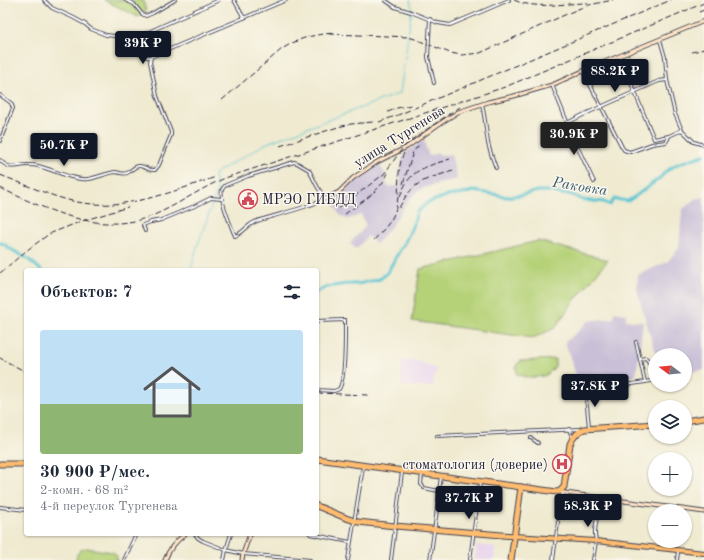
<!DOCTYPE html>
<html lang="ru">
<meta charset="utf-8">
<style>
body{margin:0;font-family:"Old Standard TT",serif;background:#f6f6f7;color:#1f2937;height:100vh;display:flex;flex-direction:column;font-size:15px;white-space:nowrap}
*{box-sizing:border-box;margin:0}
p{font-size:13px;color:#747a83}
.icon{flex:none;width:22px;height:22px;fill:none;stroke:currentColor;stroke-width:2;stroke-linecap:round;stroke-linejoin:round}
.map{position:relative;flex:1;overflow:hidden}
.side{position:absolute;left:24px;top:268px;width:295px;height:268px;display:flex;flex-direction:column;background:#fff;border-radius:4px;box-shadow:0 1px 3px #0004}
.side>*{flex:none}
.needle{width:26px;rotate:286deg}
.controls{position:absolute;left:648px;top:348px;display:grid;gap:8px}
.controls a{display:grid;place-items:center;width:44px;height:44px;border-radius:50%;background:#fff;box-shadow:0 1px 3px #0004;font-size:20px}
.price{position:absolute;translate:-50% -34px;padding:0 9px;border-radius:4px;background:#111827;color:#fff;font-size:13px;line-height:26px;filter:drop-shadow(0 1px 2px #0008)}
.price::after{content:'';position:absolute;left:50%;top:24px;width:12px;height:9px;margin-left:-6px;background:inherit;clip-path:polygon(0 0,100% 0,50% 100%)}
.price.current{background:#222;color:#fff}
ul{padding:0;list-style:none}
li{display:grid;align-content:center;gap:8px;height:212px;padding:0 16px}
li span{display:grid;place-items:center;height:124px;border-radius:4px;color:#555}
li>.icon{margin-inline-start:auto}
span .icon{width:72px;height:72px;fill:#fffc;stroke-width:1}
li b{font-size:17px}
h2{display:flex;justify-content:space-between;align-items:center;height:48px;padding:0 16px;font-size:17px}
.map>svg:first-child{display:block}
.built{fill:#e8d2ee}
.industrial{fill:#c9bfd7}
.green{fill:#b6d278;stroke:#6c7a5a}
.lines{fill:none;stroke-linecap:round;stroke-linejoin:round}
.stream{stroke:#58c4d1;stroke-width:1}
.river{stroke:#58c4d1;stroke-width:3}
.street-casing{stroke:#414051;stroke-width:4}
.secondary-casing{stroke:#414051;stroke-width:5}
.primary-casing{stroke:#414051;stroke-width:6}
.highway-casing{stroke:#414051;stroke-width:7}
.street{stroke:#fff;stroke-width:2}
.secondary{stroke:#ffe4c6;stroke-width:3}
.primary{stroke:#febc70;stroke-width:4}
.highway{stroke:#febc70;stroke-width:5}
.rail{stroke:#22223b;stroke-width:1;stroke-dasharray:6 3;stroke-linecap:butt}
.labels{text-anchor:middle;stroke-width:3;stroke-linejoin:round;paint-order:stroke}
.street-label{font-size:14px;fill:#22223b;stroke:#fbf7ec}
.poi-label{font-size:14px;fill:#22223b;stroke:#fbf7ec;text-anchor:start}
.water-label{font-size:15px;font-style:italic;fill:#355b70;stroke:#fbf7ec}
</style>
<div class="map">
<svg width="704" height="560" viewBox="0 0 704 560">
<rect width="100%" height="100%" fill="#fbf7ec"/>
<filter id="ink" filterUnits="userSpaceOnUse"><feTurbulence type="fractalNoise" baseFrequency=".025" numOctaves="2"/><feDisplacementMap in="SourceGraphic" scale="8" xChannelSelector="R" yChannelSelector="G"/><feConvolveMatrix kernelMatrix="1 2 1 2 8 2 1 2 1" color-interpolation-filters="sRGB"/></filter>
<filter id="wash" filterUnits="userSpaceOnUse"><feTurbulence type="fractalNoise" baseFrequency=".012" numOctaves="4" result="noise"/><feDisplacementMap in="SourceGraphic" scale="16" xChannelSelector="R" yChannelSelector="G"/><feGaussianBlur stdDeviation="0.9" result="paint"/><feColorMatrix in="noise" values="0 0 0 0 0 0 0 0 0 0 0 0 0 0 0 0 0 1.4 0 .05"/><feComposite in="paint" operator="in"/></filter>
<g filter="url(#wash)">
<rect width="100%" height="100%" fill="#efead0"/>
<!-- built -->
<g class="built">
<polygon points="401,360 417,361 437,369 434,378 433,387 401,386"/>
<polygon points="477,545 495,547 494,560 475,560"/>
</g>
<!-- industrial -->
<g class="industrial">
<polygon points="422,141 425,142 426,150 427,150 429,156 438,153 440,155 451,154 457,179 426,187 418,191 410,198 392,225 376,244 368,236 356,249 350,243 366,226 361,214 355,217 347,219 340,215 333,203 354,182 379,165 385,173 384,178 388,187 400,185 400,171 404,156 410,149 413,148"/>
<polygon points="704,197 704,370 685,373 685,355 656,355 637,290 638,275 667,262 679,248 682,210 695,199"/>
<polygon points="614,312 626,314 626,320 643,322 636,376 595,381 578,381 565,342 582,328 588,321 614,318"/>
</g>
<!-- green -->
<g class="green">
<polygon points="104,0 143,0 146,11 138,17"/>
<polygon points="538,241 608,260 570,306 555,328 533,338 412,321 420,269"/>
<path d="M 555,359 L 555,366 C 553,369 549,374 546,375 C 539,378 523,378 517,374 L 516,366 L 520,361 Z"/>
<path d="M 87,548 L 113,552 L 116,555 L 118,560 L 76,560 C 76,553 80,549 87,548 Z"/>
</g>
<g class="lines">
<!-- stream -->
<polyline class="stream" points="191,270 197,247 217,191 214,174 267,143 400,93 412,8 410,0"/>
<!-- river -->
<g class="river">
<polyline points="0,243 5,244 7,247 28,259 41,270"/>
<polyline points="317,292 327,287 347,284 358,284 380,279 387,273 392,264 408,236 414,222 417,212 427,203 446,196 462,194 473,191 499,195 506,197 521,195 538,191 550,191 561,194 570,194 583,200 604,202 610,205 614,199 628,201 637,195 661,177 665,172 677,164 704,155"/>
</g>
</g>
</g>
<g filter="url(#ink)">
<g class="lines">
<defs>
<g id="street">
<polyline points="44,0 52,8 72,17 85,24 91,29 106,35 131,38 137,40 142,45 145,56 147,57 151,57"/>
<polyline points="125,0 134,4 142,14 146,16 153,13 175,0"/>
<polyline points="234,0 244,18"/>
<polyline points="385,0 395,7 411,12 438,23 450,25 509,0"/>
<polyline points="430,19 428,57 434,83"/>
<polyline points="660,40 665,57 667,80 675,114 682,130 694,142 704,145"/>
<polyline points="141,43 142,36 144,34 219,0"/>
<polyline points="620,56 654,139 669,136"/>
<polyline points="583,71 622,147 624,150 630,152 652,144 666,142 668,139 669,136 682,130"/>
<polyline points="552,85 577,146 594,182"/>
<polyline points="0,95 11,103 13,108 0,141"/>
<path d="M 482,104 C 485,117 486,130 488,143 C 490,152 493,160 496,168"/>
<polyline points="567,123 585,114 652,84 659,81 667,80"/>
<path d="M 0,160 C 10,171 16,165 28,165 C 31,165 35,165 38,166 C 52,169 74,181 88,179 C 97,178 106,173 115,172 C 119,172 123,175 127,173 C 132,171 134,165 140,166 C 146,167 149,171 155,170 L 159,165 L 171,135 L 171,132 L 157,96 L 150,62 L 151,57 L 286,0"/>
<path d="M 325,199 L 317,186 L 309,170 L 297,163 L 294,162 L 248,176 L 226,185 C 224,187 223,187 222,190 C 219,199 231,226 235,236 C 243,233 248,224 257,221 C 279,214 302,209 323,200 L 329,197"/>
<polyline points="145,231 143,225 151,222 161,220 178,213 187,209 195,206 211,198 222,199"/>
<path d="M 317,321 L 345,320 C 345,334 346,380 339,389 L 334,391 L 317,390"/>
<polyline points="636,342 645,382"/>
<path d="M 589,427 L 587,406 L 584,390 L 601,389 L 651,381 L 653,379 C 652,372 651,363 646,358 L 640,359"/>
<polyline points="569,429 572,437"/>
<polyline points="437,436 581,429"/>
<polyline points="531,438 538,443"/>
<polyline points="422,474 421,484 424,488 439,491"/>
<polyline points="0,507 26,510"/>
<polyline points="560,508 563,493"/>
<polyline points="195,534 198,538 203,541 226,550 243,554 310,560"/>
<polyline points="310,534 350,542"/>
<polyline points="124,560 136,534"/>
<polyline points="224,560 226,550 231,534"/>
<polyline points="348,560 363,467"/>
<polyline points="391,560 402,472"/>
<polyline points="430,560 436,517 441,476"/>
<polyline points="470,560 480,483"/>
<polyline points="553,560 558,522"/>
<polyline points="593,560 596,541 595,535 595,530 600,498"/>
<polyline points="677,560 678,551"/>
</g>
<g id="secondary">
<polyline points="329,197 339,192 353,178 377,162 407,147 436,126 458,112 488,102 514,96 552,85 583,71 704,21"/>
<polyline points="558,492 704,512"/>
<path d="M 165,560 C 169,549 176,541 185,534"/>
<polyline points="242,560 243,554 250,534"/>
</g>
<polyline id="primary" points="514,536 596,541 704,553"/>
<g id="highway">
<polyline points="685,421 704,418"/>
<path d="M 317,459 L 557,492 L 560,491 L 564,487 L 570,444 C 573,437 577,432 584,429 L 655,424"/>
<polyline points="0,464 26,464"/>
<polyline points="317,506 346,518 358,522 395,526 514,536"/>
<polyline points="511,560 521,487"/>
</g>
</defs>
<!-- street casing -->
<use href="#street" class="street-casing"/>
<!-- secondary casing -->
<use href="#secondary" class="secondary-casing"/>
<!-- primary casing -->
<use href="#primary" class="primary-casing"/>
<!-- highway casing -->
<use href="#highway" class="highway-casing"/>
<!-- street -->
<use href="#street" class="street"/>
<!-- secondary -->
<use href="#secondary" class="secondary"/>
<!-- primary -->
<use href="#primary" class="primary"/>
<!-- highway -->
<use href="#highway" class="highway"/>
<!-- rail -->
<g class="rail">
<path d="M 514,0 C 535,10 564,3 588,3"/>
<polyline points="699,12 704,10"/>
<polyline points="329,34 387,36 408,37 415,39 450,53 462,55 480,53 578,9 589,5 613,0"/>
<polyline points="692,52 704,49"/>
<path d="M 222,100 L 282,49 C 301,37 312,35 334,33"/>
<polyline points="388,112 397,108 411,105"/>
<polyline points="379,122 398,115 671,0"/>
<polyline points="280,146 338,127 351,124 373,122"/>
<path d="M 0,175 C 25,184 51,197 77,202 C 126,211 171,192 216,177"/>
<polyline points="403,184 413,152 420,144"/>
<path d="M 0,188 C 48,210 101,237 154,215 C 180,204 202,187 228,177 L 505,87 L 704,3"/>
<path d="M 400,197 C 409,169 425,167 450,159"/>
<polyline points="339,208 384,174 402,149 410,141 452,112 462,106"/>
<path d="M 399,208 C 413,181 425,179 453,171"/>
<path d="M 345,214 C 361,202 380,192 388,173"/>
<path d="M 374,240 C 380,233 389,225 393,216 C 403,196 394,173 404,153"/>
<polyline points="0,273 26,251 49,234 82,221 128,207"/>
<polyline points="0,358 26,372"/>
<polyline points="317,393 368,395"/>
</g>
</g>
</g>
<!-- icons -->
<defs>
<symbol id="civic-ring" viewBox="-11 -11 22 22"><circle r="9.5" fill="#fbf7ec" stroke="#d1495b" stroke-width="1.5"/><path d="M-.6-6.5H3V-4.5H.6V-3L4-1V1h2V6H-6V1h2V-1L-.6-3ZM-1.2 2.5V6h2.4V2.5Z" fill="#d1495b"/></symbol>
<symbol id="hospital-ring" viewBox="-11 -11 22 22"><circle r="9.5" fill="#fbf7ec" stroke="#d1495b" stroke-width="1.5"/><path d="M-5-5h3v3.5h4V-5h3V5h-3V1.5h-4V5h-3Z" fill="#d1495b"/></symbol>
</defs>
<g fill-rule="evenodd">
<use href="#civic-ring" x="237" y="188" width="22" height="22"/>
<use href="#hospital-ring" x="551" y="453" width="22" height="22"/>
</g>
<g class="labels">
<!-- street labels -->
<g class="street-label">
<text transform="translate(399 136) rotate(-32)" y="5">улица Тургенева</text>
</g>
<!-- poi labels -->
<g class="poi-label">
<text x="262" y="204">МРЭО ГИБДД</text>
<text x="548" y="469" text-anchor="end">стоматология (доверие)</text>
</g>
<!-- water labels -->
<g class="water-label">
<text transform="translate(580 186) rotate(9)" y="5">Раковка</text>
</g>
</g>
</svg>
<div class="controls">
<a><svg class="needle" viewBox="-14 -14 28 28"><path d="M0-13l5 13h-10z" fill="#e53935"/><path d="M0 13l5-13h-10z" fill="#747a83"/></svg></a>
<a><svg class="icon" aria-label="layers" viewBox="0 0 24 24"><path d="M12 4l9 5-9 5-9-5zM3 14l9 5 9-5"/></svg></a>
<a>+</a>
<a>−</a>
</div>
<b class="price" style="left:143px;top:65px">39K ₽</b>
<b class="price" style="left:615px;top:93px">88.2K ₽</b>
<b class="price current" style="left:574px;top:156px">30.9K ₽</b>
<b class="price" style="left:64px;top:167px">50.7K ₽</b>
<b class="price" style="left:595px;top:408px">37.8K ₽</b>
<b class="price" style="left:469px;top:520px">37.7K ₽</b>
<b class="price" style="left:588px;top:528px">58.3K ₽</b>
<section class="side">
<h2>Объектов: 7<svg class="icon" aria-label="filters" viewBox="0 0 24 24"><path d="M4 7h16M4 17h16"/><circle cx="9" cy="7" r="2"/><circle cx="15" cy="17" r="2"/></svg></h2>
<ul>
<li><span style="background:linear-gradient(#bfe0f5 60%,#8fb573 0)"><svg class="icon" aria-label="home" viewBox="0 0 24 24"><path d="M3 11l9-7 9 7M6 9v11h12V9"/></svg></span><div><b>30 900 ₽/мес.</b><p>2-комн. · 68 m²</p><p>4-й переулок Тургенева</p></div></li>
</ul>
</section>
</div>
